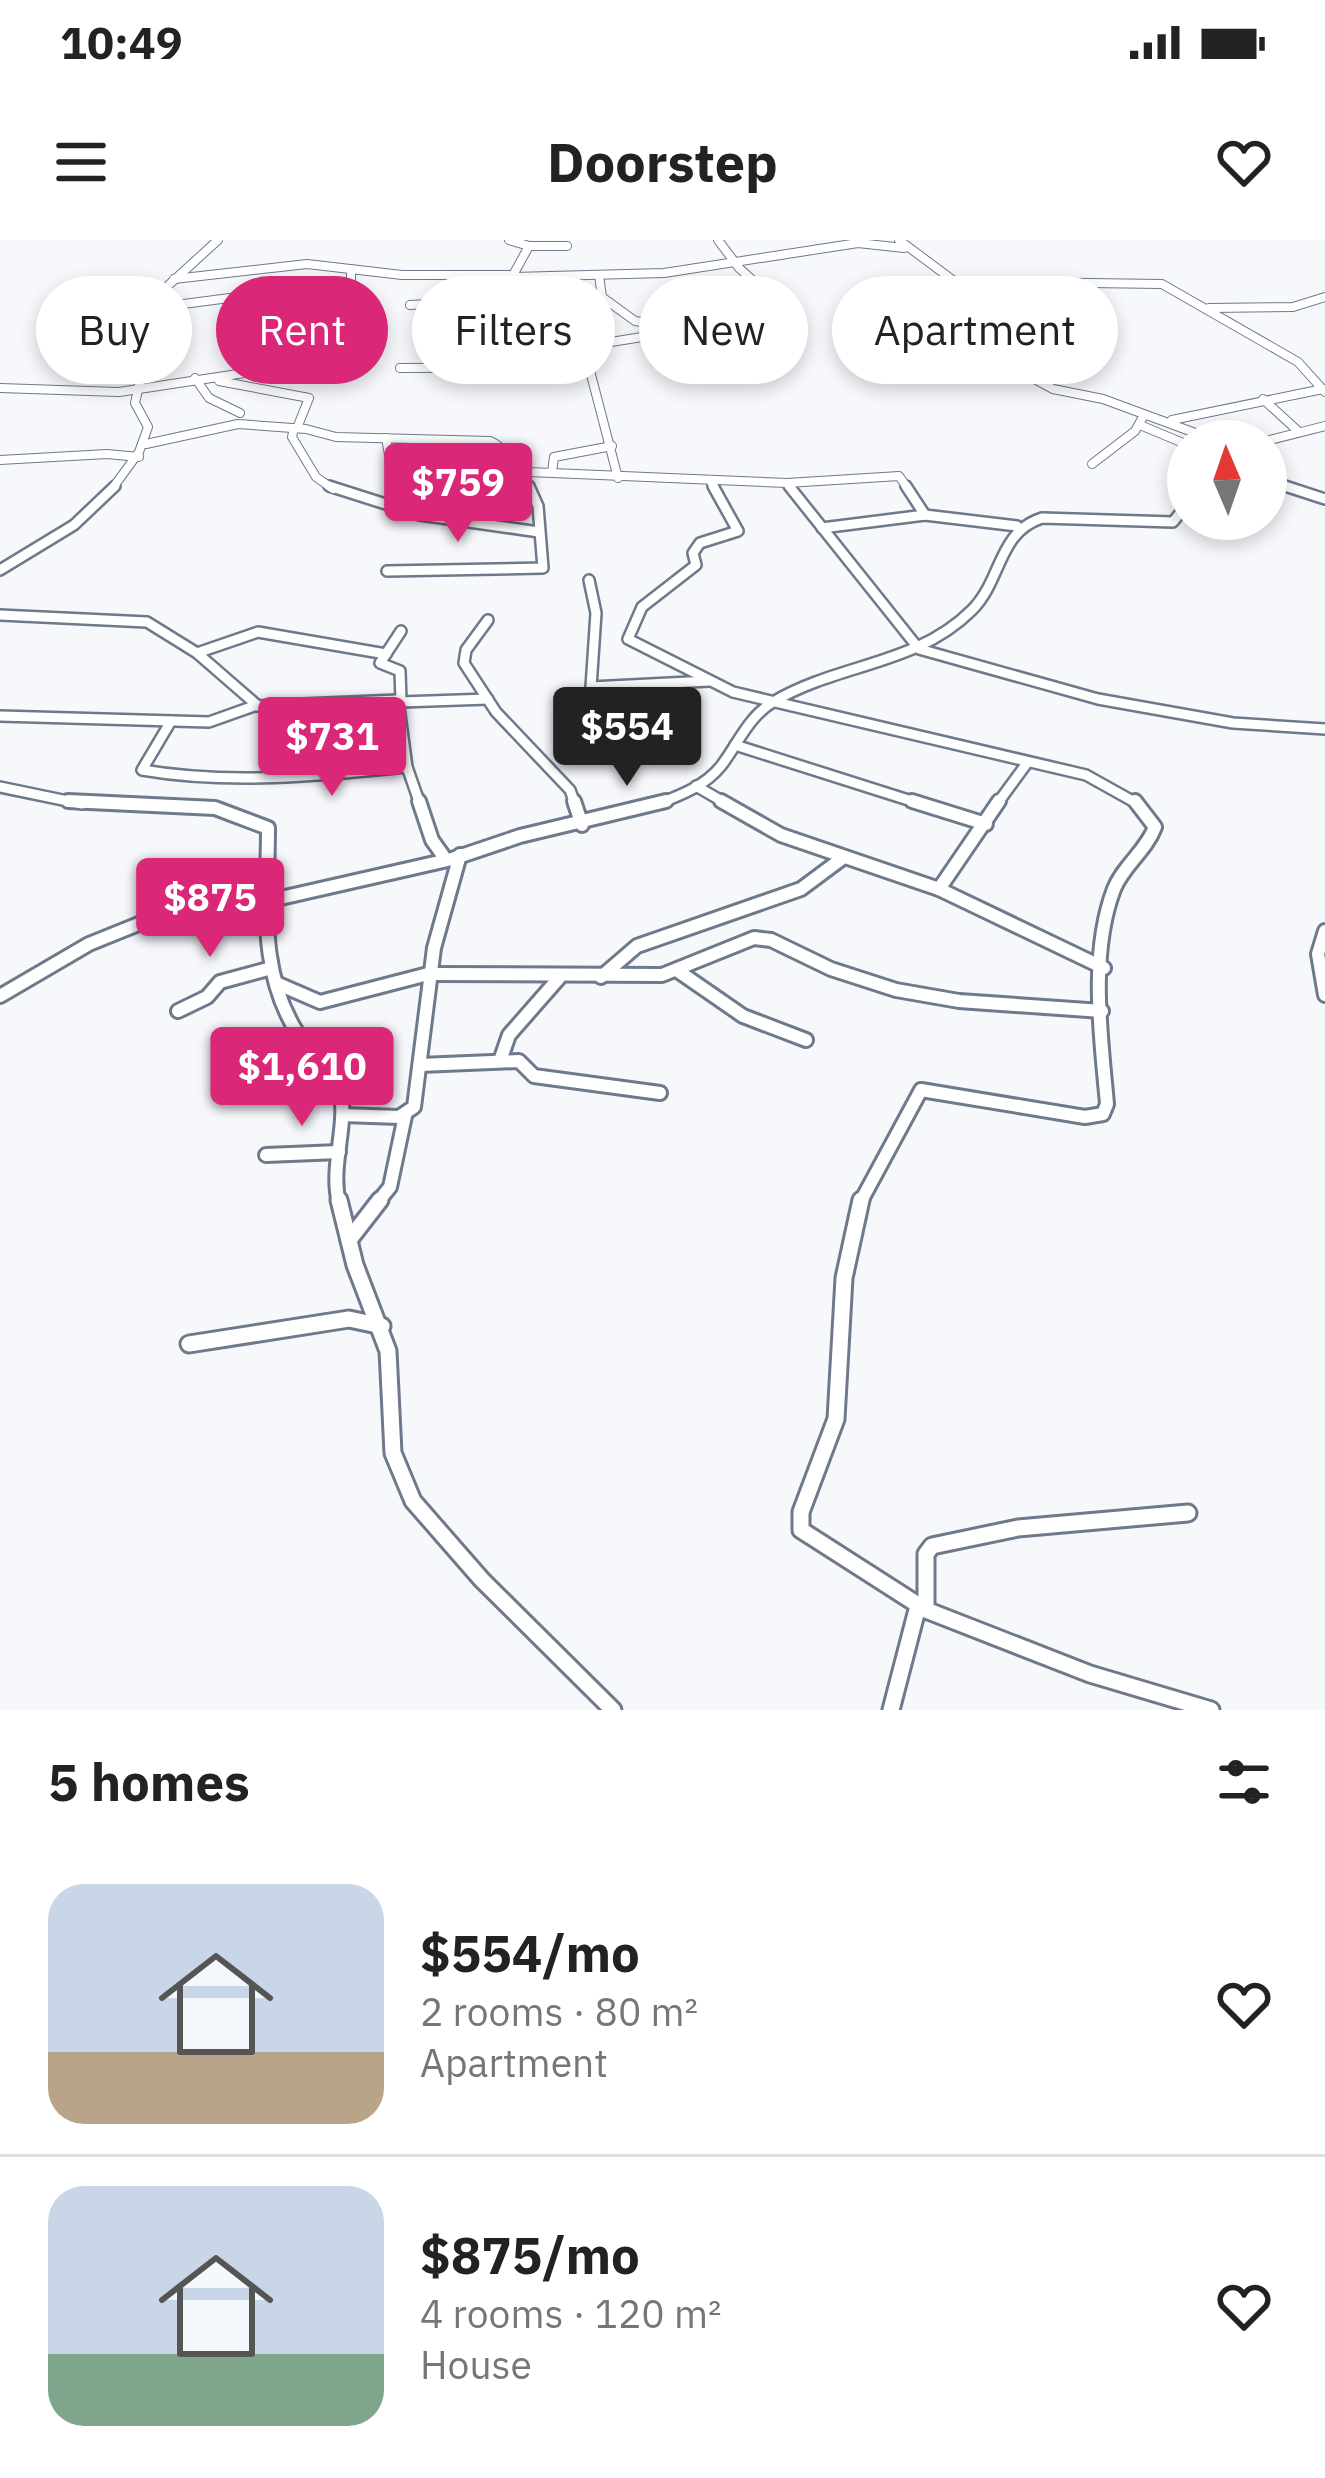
<!DOCTYPE html>
<meta charset="utf-8">
<style>
body{margin:0;font-family:"IBM Plex Sans",sans-serif;background:#f6f6f6;color:#222;height:100vh;display:flex;flex-direction:column;font-size:45px;white-space:nowrap}
*{box-sizing:border-box;margin:0}
p{font-size:39px;color:#767676}
.icon{flex:none;width:66px;height:66px;fill:none;stroke:currentColor;stroke-width:2;stroke-linecap:round;stroke-linejoin:round}
.map{position:relative;height:1470px;overflow:hidden}
.sheet{display:flex;flex-direction:column;background:#fff;flex:1}
.sheet>*{flex:none}
.hud{position:absolute;left:36px;top:36px;width:1254px;height:108px;display:flex;gap:24px}
.needle{width:78px;rotate:358deg}
.fabs{position:absolute;left:1167px;top:180px;display:grid;gap:24px}
.fabs a{display:grid;place-items:center;width:120px;height:120px;border-radius:50%;background:#fff;box-shadow:0 6px 18px #0003;font-size:60px}
.price{position:absolute;translate:-50% -102px;padding:0 27px;border-radius:12px;background:#db2777;color:#fff;font-size:39px;line-height:78px;filter:drop-shadow(0 3px 6px #0008)}
.price::after{content:'';position:absolute;left:50%;top:72px;width:36px;height:27px;margin-left:-18px;background:inherit;clip-path:polygon(0 0,100% 0,50% 100%)}
.price.on{background:#222;color:#fff}
ul{padding:0;list-style:none}
li{display:flex;align-items:center;gap:36px;height:300px;padding:0 48px}
li+li{border-top:3px solid #e0e0e0}
li span{display:grid;place-items:center;flex:none;width:336px;height:240px;border-radius:36px;color:#555}
li>.icon{margin-inline-start:auto}
span .icon{width:144px;height:144px;fill:#fffc;stroke-width:1}
li b{font-size:51px}
h2{display:flex;justify-content:space-between;align-items:center;height:144px;padding:0 48px;font-size:51px}
.pill{padding:0 42px;border-radius:54px;background:#fff;box-shadow:0 6px 18px #0003;font-size:42px;line-height:108px}
.pill.on{background:#db2777;color:#fff}
.status{display:flex;justify-content:space-between;align-items:center;height:84px;padding:0 60px;background:#fff;direction:ltr}
.status svg{height:33px;fill:currentColor}
header{display:flex;justify-content:space-between;align-items:center;height:156px;padding:0 48px;background:#fff;font-size:54px;font-weight:700}
.map>svg:first-child{display:block}
.lines{fill:none;stroke-linecap:round;stroke-linejoin:round}
.minor-far3-casing{stroke:#6e798b;stroke-width:10}
.minor-far2-casing{stroke:#6e798b;stroke-width:14}
.minor-far1-casing{stroke:#6e798b;stroke-width:18}
.minor-casing{stroke:#6e798b;stroke-width:21}
.minor-far3{stroke:#fff;stroke-width:8}
.minor-far2{stroke:#fff;stroke-width:9}
.minor-far1{stroke:#fff;stroke-width:12}
.minor{stroke:#fff;stroke-width:15}
</style>
<div class="status"><b>10:49</b><svg viewBox="0 0 49 12"><path d="M0 12V9h3v3zM5 12V6h3v6zM10 12V3h3v9zM15 12V0h3v12zM26 1h20v11H26zM47 4h2v5h-2z"/></svg></div>
<header><svg class="icon" aria-label="menu" viewBox="0 0 24 24"><path d="M4 6h16M4 12h16M4 18h16"/></svg>Doorstep<svg class="icon" aria-label="heart" viewBox="0 0 24 24"><path d="M12 20l-8-8c-3-5 5-10 8-4 3-6 11-1 8 4z"/></svg></header>
<div class="map">
<svg width="1325" height="1470" viewBox="0 0 1325 1470">
<rect width="100%" height="100%" fill="#f6f8fc"/>
<g class="lines">
<defs>
<g id="minor-far3">
<polyline points="509,0 529,6 512,37"/>
<polyline points="718,0 739,28 780,65"/>
<polyline points="899,0 954,41 1162,44 1298,122 1325,152"/>
<polyline points="529,6 567,6"/>
<polyline points="599,35 602,57 635,81 648,83"/>
<polyline points="513,37 664,33 858,3 904,8"/>
<polyline points="174,39 307,24 402,35 509,35 539,65 568,81 589,127 618,238"/>
<polyline points="954,41 971,99 1012,117 1027,135 1053,149 1103,159 1217,201"/>
<polyline points="410,65 487,61 538,65"/>
<polyline points="153,68 351,42 351,29"/>
<polyline points="1209,68 1293,67 1325,57"/>
<polyline points="288,103 293,120"/>
<polyline points="580,107 642,97 648,83 659,80 746,65 793,66"/>
<polyline points="400,128 589,127"/>
<polyline points="494,128 488,90 515,79 553,74"/>
<polyline points="195,138 209,158 240,173"/>
<polyline points="219,141 309,158 297,188"/>
<polyline points="0,148 119,152 251,132 340,111"/>
<polyline points="1263,159 1298,191"/>
<polyline points="1172,180 1323,149"/>
<polyline points="1140,185 1188,205"/>
<polyline points="294,188 292,197 316,237 333,249"/>
<polyline points="386,198 395,249"/>
<polyline points="1266,201 1325,186"/>
<path d="M 146,204 L 238,184 L 306,189 L 336,197 L 490,201 C 508,208 509,226 529,232 L 787,243 L 792,249"/>
<polyline points="0,220 107,214 139,217"/>
<polyline points="1092,224 1135,191 1144,175"/>
<polyline points="522,231 530,249"/>
<polyline points="552,232 554,217 612,206"/>
<polyline points="710,240 715,249"/>
<polyline points="1266,240 1294,249"/>
<polyline points="787,243 899,236 908,249"/>
<polyline points="112,249 139,212 148,187 135,163 144,123 142,87 161,52 218,0"/>
</g>
<g id="minor-far2">
<polyline points="329,246 420,275 539,292"/>
<polyline points="395,246 399,269"/>
<polyline points="713,246 738,291 700,303 693,313 696,325 642,367 628,399 733,452 1086,535 1138,564"/>
<polyline points="789,246 919,409 1098,459 1233,483 1325,489"/>
<polyline points="906,246 925,275"/>
<polyline points="1285,246 1325,259"/>
<polyline points="822,288 925,275 1017,286"/>
<polyline points="0,330 74,285 115,246"/>
<polyline points="387,331 543,328 538,266 529,246"/>
<polyline points="589,340 596,373 591,447 709,441"/>
<polyline points="0,375 147,382 197,413 258,466"/>
<polyline points="488,380 466,410 464,423 496,472 570,550 575,564"/>
<polyline points="401,391 380,423 400,431 401,461"/>
<polyline points="197,413 258,392 386,414"/>
<polyline points="401,462 488,459"/>
<polyline points="0,476 209,482 254,466 398,460 407,527 420,564"/>
<path d="M 171,481 L 142,530 C 230,545 319,536 407,527"/>
<polyline points="735,505 921,564"/>
<polyline points="696,546 727,564"/>
<polyline points="0,547 82,564"/>
<path d="M 658,564 C 681,555 705,546 721,526 C 738,504 748,477 773,462 C 838,423 916,426 972,370 C 1002,340 998,292 1042,278 L 1173,282 L 1188,263"/>
<polyline points="997,564 1027,523"/>
</g>
<g id="minor-far1">
<path d="M 68,561 L 215,568 L 268,588 C 268,661 257,730 298,794 C 311,814 336,829 341,853 C 347,889 330,927 339,963"/>
<polyline points="419,561 432,600 444,617"/>
<polyline points="574,561 582,585"/>
<polyline points="721,561 781,595 939,649"/>
<polyline points="912,561 986,584"/>
<polyline points="999,561 939,649 1104,728"/>
<polyline points="1325,691 1318,714 1325,755"/>
<polyline points="678,731 743,776 806,800"/>
<polyline points="431,734 662,735 754,698 771,700 831,729 896,750 959,761 1102,771"/>
<polyline points="601,737 637,706 801,649 844,617"/>
<polyline points="276,743 320,762 432,733"/>
<polyline points="0,756 89,704 146,681 263,662 452,619 520,596 666,561"/>
<polyline points="178,771 207,757 220,742 268,729"/>
<polyline points="500,821 509,795 559,738"/>
<polyline points="420,825 519,821 534,836 660,853"/>
<polyline points="343,875 399,877 414,867 434,708 460,615"/>
<polyline points="266,915 339,912"/>
<polyline points="377,963 390,947 405,876"/>
<path d="M 860,963 L 921,850 L 1085,877 L 1103,874 L 1107,864 C 1101,797 1089,714 1114,649 C 1123,626 1146,611 1155,587 L 1135,561"/>
</g>
<g id="minor">
<polyline points="339,960 355,1025 388,1111 393,1213 413,1261 482,1340 613,1470"/>
<polyline points="861,960 844,1038 836,1179 801,1272 801,1290 926,1370 1090,1434 1211,1470"/>
<polyline points="349,1000 380,960"/>
<polyline points="189,1104 349,1079 382,1086"/>
<polyline points="926,1370 926,1314 932,1306 1018,1288 1188,1273"/>
<polyline points="891,1470 918,1366"/>
</g>
</defs>
<!-- minor-far3 casing -->
<use href="#minor-far3" class="minor-far3-casing"/>
<!-- minor-far2 casing -->
<use href="#minor-far2" class="minor-far2-casing"/>
<!-- minor-far1 casing -->
<use href="#minor-far1" class="minor-far1-casing"/>
<!-- minor casing -->
<use href="#minor" class="minor-casing"/>
<!-- minor-far3 -->
<use href="#minor-far3" class="minor-far3"/>
<!-- minor-far2 -->
<use href="#minor-far2" class="minor-far2"/>
<!-- minor-far1 -->
<use href="#minor-far1" class="minor-far1"/>
<!-- minor -->
<use href="#minor" class="minor"/>
</g>
</svg>
<div class="fabs">
<a><svg class="needle" viewBox="-14 -14 28 28"><path d="M0-13l5 13h-10z" fill="#e53935"/><path d="M0 13l5-13h-10z" fill="#767676"/></svg></a>
</div>
<b class="price" style="left:458px;top:305px">$759</b>
<b class="price on" style="left:627px;top:549px">$554</b>
<b class="price" style="left:332px;top:559px">$731</b>
<b class="price" style="left:210px;top:720px">$875</b>
<b class="price" style="left:302px;top:889px">$1,610</b>
<div class="hud">
<a class="pill">Buy</a>
<a class="pill on">Rent</a>
<a class="pill">Filters</a>
<a class="pill">New</a>
<a class="pill">Apartment</a>
</div>
</div>
<section class="sheet">
<h2>5 homes<svg class="icon" aria-label="filters" viewBox="0 0 24 24"><path d="M4 7h16M4 17h16"/><circle cx="9" cy="7" r="2"/><circle cx="15" cy="17" r="2"/></svg></h2>
<ul>
<li><span style="background:linear-gradient(#c9d6e8 70%,#b9a48a 0)"><svg class="icon" aria-label="home" viewBox="0 0 24 24"><path d="M3 11l9-7 9 7M6 9v11h12V9"/></svg></span><div><b>$554/mo</b><p>2 rooms · 80 m²</p><p>Apartment</p></div><svg class="icon" aria-label="heart" viewBox="0 0 24 24"><path d="M12 20l-8-8c-3-5 5-10 8-4 3-6 11-1 8 4z"/></svg></li>
<li><span style="background:linear-gradient(#c9d6e8 70%,#7fa58c 0)"><svg class="icon" aria-label="home" viewBox="0 0 24 24"><path d="M3 11l9-7 9 7M6 9v11h12V9"/></svg></span><div><b>$875/mo</b><p>4 rooms · 120 m²</p><p>House</p></div><svg class="icon" aria-label="heart" viewBox="0 0 24 24"><path d="M12 20l-8-8c-3-5 5-10 8-4 3-6 11-1 8 4z"/></svg></li>
</ul>
</section>
